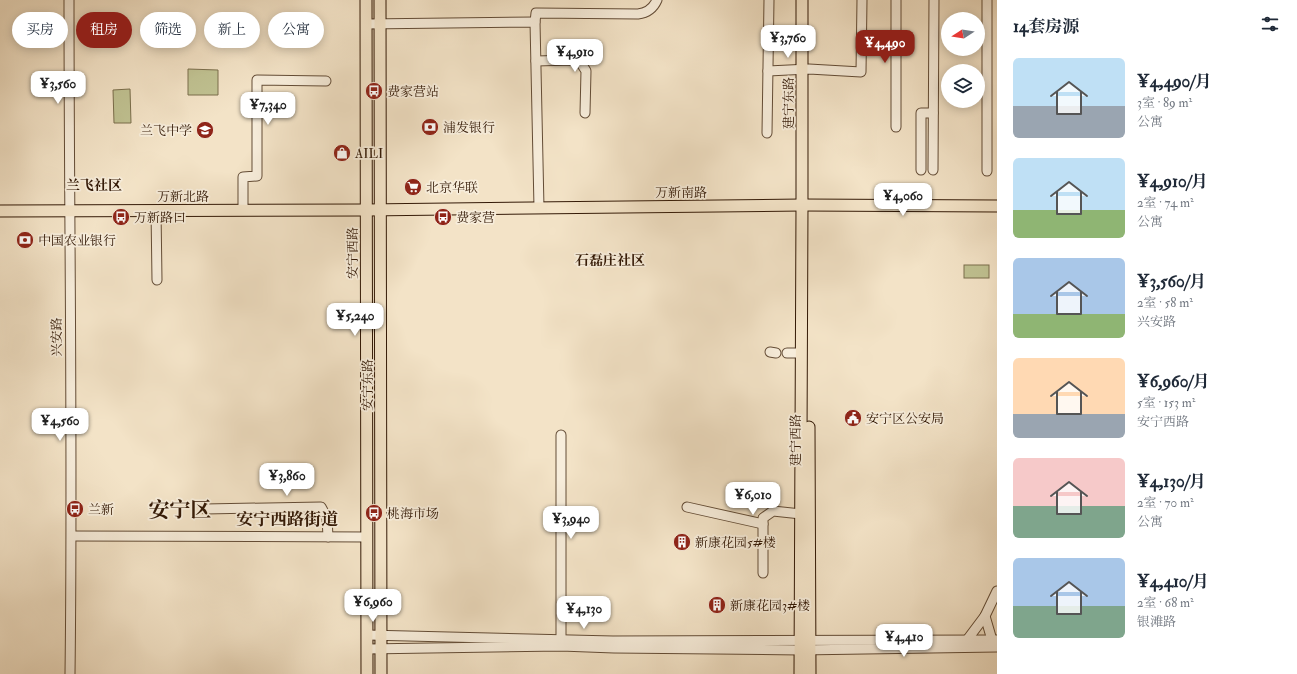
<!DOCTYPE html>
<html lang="zh">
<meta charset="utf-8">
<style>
body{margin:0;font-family:"IM FELL Double Pica","Noto Serif SC",serif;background:#f2f2f3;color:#1f2937;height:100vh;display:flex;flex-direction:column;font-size:15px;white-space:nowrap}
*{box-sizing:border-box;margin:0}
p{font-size:13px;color:#747a83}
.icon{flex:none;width:22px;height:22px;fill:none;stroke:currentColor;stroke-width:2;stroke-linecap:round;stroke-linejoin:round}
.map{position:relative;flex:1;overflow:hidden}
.details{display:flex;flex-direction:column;background:#fff;width:300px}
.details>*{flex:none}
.guide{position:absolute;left:12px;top:12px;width:380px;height:36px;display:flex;gap:8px}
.needle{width:26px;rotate:258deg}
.controls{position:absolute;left:941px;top:12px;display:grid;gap:8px}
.controls a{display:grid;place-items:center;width:44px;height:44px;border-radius:50%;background:#fff;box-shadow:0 2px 10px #0003;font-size:20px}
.price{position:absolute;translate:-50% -34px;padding:0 9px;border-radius:8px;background:#fff;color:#222;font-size:13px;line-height:26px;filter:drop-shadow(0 1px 2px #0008)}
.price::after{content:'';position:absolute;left:50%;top:24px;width:12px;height:9px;margin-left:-6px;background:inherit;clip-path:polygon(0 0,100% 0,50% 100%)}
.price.on{background:#8f2418;color:#fff}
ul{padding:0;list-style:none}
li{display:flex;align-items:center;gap:12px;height:100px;padding:0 16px}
li span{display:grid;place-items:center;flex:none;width:112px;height:80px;border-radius:6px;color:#555}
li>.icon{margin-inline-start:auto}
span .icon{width:48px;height:48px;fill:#fffc;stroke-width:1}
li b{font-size:17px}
h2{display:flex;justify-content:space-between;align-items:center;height:48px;padding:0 16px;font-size:17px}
.pill{padding:0 14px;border-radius:18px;background:#fff;box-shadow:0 2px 10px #0003;font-size:14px;line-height:36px}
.pill.on{background:#8f2418;color:#fff}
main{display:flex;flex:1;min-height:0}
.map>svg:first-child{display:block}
.green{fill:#c0c292;stroke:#7a6e4c}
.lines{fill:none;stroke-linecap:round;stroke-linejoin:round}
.minor-casing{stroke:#634c36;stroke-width:11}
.major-casing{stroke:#331906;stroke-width:13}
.minor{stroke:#f7eddb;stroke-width:9}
.major{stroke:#f3e3c7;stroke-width:11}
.labels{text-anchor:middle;stroke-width:3.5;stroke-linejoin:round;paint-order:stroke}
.poi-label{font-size:13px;fill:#331906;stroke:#f7eddb;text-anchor:start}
.street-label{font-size:13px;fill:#331906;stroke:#f7eddb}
.neighbourhood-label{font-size:14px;font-weight:bold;fill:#331906;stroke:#f7eddb}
.district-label{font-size:17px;font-weight:bold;fill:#331906;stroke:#f7eddb}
.town-label{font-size:21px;font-weight:bold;fill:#331906;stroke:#f7eddb}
</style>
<main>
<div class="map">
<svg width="997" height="674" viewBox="0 0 997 674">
<rect width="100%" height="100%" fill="#f3e3c7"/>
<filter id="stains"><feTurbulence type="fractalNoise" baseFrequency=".005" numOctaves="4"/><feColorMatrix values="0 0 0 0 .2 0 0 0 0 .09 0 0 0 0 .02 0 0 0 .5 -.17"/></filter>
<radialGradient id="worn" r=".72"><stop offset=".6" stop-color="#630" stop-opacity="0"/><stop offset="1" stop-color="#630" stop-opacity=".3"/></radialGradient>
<!-- green -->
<g class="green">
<polygon points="188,69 218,70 218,95 188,95"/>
<polygon points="130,89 131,123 114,123 113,90"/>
<rect x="964" y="265" width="25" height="13"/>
</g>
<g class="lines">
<defs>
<g id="minor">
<path d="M 69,0 C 69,225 73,449 70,674"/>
<polyline points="987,0 987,171"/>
<path d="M 535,22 L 536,13 L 638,14 C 647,13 653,9 657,0"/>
<polyline points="366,24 535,22 539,208"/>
<polyline points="536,61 572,60 581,63 586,71 585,113"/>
<polyline points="768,71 809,69 861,72 862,0"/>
<polyline points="896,127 896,0"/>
<polyline points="767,133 769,0"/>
<polyline points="921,170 921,113 933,113"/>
<polyline points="933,170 934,0"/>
<polyline points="156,210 157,280"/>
<polyline points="243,210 243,177 257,176 257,80 326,81"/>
<polyline points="770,352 776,353"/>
<polyline points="787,353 801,353"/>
<polyline points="687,507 763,524"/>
<polyline points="205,509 321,507 327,518 328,537"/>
<polyline points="72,536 367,537"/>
<polyline points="763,573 763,518 773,511 801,514"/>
<polyline points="985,616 992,640"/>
<polyline points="367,635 613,641 997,640"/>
<polyline points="967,640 985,616 997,591"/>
<polyline points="561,645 561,435"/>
<polyline points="367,649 561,646 614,648 800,650 997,647"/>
</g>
<g id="major">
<polyline points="366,0 367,674"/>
<polyline points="380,0 381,674"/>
<polyline points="0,211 366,210 802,205 997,206"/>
<polyline points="809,427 810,674"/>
<polyline points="800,674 802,205 802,0"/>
</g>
</defs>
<!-- minor casing -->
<use href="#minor" class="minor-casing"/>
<!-- major casing -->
<use href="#major" class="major-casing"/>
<!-- minor -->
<use href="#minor" class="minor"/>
<!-- major -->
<use href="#major" class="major"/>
</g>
<!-- icons -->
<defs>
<symbol id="bus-disc" viewBox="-11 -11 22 22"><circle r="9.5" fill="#8f2418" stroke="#f7eddb"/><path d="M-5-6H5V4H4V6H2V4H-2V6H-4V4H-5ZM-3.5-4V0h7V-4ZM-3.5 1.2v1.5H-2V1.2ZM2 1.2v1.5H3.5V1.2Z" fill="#fff"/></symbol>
<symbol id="bank-disc" viewBox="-11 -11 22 22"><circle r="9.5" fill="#8f2418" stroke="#f7eddb"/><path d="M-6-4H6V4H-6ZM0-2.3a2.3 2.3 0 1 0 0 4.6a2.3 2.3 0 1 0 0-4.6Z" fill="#fff"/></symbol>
<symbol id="school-disc" viewBox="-11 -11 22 22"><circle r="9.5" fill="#8f2418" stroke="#f7eddb"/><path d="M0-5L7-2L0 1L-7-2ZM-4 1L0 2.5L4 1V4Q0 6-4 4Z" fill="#fff"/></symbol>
<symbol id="shop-disc" viewBox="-11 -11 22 22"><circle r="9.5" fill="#8f2418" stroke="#f7eddb"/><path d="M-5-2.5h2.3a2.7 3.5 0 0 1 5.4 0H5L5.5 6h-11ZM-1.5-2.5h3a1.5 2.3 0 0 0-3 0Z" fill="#fff"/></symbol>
<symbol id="supermarket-disc" viewBox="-11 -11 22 22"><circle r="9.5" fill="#8f2418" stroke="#f7eddb"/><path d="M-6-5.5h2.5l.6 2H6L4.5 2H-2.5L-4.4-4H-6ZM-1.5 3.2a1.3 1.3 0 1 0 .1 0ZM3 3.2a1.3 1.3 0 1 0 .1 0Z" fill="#fff"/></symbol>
<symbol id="civic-disc" viewBox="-11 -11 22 22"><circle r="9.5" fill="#8f2418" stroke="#f7eddb"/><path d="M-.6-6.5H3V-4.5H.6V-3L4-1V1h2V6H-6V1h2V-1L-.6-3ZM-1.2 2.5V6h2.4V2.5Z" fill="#fff"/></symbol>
<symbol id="building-disc" viewBox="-11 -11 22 22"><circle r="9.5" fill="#8f2418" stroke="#f7eddb"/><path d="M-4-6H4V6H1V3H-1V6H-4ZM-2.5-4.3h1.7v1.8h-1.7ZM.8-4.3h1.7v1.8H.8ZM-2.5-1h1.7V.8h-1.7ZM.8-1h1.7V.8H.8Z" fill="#fff"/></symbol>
</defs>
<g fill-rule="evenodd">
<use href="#bus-disc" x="364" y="81" width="20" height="20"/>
<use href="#bank-disc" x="420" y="117" width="20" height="20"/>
<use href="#school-disc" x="195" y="120" width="20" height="20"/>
<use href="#shop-disc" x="332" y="143" width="20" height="20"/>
<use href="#supermarket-disc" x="403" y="177" width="20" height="20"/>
<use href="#bus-disc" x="111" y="207" width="20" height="20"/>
<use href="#bus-disc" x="433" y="207" width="20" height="20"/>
<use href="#bank-disc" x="15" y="230" width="20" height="20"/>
<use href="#civic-disc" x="843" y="408" width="20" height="20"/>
<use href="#bus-disc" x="65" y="499" width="20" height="20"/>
<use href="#bus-disc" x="364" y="503" width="20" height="20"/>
<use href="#building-disc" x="672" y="532" width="20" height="20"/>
<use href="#building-disc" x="707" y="595" width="20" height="20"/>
</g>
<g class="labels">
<!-- poi labels -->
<g class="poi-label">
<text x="387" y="96">费家营站</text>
<text x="443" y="132">浦发银行</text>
<text x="192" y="135" text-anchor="end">兰飞中学</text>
<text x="355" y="158">AILI</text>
<text x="426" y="192">北京华联</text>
<text x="134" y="222">万新路口</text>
<text x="456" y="222">费家营</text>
<text x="38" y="245">中国农业银行</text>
<text x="866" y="423">安宁区公安局</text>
<text x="88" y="514">兰新</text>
<text x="387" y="518">桃海市场</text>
<text x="695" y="547">新康花园5#楼</text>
<text x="730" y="610">新康花园3#楼</text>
</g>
<!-- street labels -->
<g class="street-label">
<text transform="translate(788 103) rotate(-90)" y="5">建宁东路</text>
<text x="681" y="197">万新南路</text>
<text x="183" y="201">万新北路</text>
<text transform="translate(352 253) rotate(-90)" y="5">安宁西路</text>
<text transform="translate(56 337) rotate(-90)" y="5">兴安路</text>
<text transform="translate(367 385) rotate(-90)" y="5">安宁东路</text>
<text transform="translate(795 440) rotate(-90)" y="5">建宁西路</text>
</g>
<!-- neighbourhood labels -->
<g class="neighbourhood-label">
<text x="94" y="190">兰飞社区</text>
<text x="610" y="265">石磊庄社区</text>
</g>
<!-- district labels -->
<g class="district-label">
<text x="287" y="525">安宁西路街道</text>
</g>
<!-- town labels -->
<g class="town-label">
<text x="180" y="517">安宁区</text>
</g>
</g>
<rect width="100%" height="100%" filter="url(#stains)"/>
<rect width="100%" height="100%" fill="url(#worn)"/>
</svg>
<div class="controls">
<a><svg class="needle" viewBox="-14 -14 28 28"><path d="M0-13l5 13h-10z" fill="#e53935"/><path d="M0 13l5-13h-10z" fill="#747a83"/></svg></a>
<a><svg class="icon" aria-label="layers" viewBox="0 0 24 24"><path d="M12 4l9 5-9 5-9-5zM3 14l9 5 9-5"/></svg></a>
</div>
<b class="price" style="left:788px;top:59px">¥3,760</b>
<b class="price on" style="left:885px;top:64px">¥4,490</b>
<b class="price" style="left:575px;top:73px">¥4,910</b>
<b class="price" style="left:58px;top:105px">¥3,560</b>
<b class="price" style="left:268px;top:126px">¥7,340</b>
<b class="price" style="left:903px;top:217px">¥4,060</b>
<b class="price" style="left:355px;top:337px">¥5,240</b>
<b class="price" style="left:60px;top:442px">¥4,560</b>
<b class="price" style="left:287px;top:497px">¥3,860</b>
<b class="price" style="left:753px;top:516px">¥6,010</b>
<b class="price" style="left:571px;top:540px">¥3,940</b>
<b class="price" style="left:373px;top:623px">¥6,960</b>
<b class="price" style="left:584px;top:630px">¥4,130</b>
<b class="price" style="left:904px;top:658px">¥4,410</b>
<div class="guide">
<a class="pill">买房</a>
<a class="pill on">租房</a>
<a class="pill">筛选</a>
<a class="pill">新上</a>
<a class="pill">公寓</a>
</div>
</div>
<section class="details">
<h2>14套房源<svg class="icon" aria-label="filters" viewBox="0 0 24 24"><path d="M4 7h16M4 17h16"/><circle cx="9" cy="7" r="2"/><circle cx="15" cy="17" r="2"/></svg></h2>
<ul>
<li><span style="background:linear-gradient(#bfe0f5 60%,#9aa5b1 0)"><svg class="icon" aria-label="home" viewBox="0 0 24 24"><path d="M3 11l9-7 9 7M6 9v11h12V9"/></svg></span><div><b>¥4,490/月</b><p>3室 · 89 m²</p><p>公寓</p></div></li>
<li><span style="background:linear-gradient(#bfe0f5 65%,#8fb573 0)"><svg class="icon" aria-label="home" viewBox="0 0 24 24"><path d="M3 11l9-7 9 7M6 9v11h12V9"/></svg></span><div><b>¥4,910/月</b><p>2室 · 74 m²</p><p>公寓</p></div></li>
<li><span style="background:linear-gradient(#a9c7e8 70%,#8fb573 0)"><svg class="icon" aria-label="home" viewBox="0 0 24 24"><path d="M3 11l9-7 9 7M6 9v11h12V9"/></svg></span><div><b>¥3,560/月</b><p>2室 · 58 m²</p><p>兴安路</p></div></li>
<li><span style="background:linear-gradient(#ffd9b3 70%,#9aa5b1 0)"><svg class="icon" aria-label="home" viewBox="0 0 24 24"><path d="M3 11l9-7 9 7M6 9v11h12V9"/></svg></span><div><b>¥6,960/月</b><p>5室 · 153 m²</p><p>安宁西路</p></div></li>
<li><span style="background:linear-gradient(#f6c9c9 60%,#7fa58c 0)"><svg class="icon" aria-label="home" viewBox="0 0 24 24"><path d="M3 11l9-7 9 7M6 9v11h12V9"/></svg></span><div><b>¥4,130/月</b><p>2室 · 70 m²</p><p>公寓</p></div></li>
<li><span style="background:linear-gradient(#a9c7e8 60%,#7fa58c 0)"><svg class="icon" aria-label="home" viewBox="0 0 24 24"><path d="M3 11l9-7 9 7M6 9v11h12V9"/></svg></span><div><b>¥4,410/月</b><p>2室 · 68 m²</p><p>银滩路</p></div></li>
</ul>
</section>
</main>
